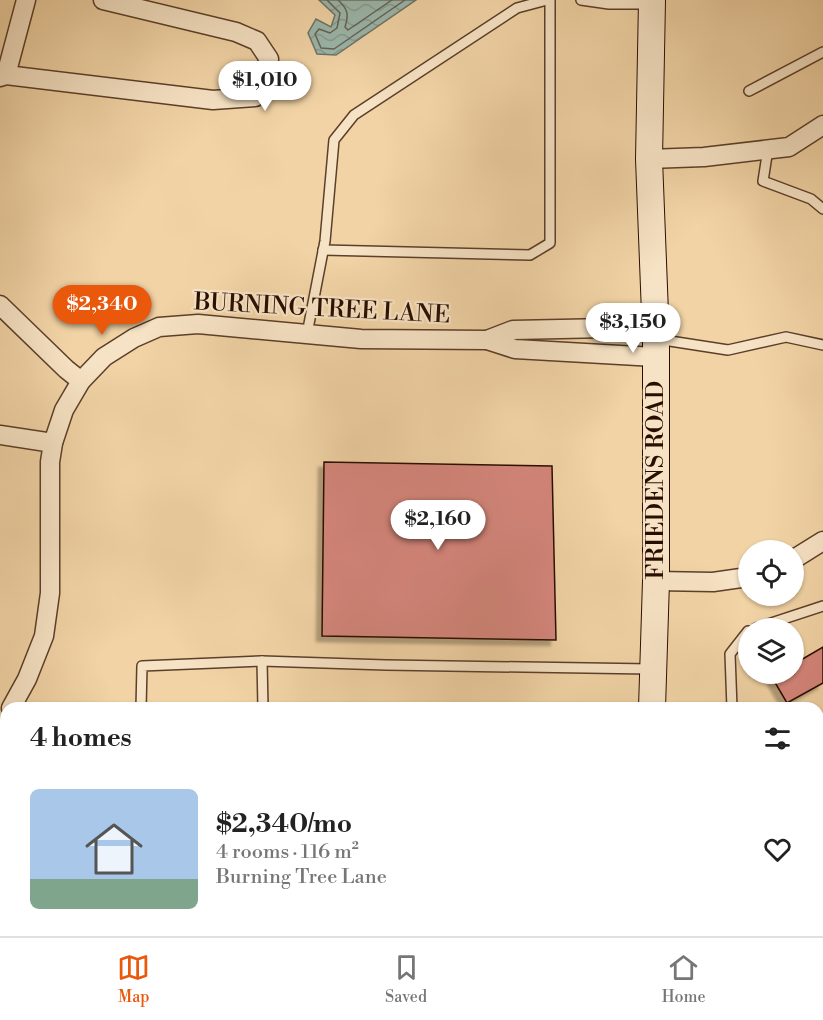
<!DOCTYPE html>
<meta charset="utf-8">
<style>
body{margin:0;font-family:"Libre Bodoni",serif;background:#f2f2f2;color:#222;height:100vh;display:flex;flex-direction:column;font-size:22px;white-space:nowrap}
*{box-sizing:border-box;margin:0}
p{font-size:20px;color:#767676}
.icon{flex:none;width:33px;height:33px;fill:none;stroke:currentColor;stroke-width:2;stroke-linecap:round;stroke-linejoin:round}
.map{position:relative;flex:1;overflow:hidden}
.sheet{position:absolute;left:0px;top:702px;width:824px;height:234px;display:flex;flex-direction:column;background:#fff;border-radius:18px 18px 0 0;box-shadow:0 2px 4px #0004}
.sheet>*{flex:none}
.fabs{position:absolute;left:738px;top:540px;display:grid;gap:12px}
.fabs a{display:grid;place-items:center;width:66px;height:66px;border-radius:50%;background:#fff;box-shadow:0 2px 4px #0004;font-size:30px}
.price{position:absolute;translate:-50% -51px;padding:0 14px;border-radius:21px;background:#fff;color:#222;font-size:20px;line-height:39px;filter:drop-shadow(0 2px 3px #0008)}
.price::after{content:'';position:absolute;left:50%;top:36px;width:18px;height:14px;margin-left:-9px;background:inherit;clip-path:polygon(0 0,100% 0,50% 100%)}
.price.active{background:#ea580c;color:#fff}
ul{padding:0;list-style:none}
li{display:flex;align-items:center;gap:18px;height:150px;padding:0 30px}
li span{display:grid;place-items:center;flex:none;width:168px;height:120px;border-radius:9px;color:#555}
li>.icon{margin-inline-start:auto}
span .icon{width:72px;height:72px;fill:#fffc;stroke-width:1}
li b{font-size:26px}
h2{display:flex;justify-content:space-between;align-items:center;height:72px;padding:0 30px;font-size:26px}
.dock{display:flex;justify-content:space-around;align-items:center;height:84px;border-top:2px solid #e0e0e0;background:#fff;font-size:16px;color:#767676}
.dock a{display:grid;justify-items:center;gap:3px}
.dock .active{color:#ea580c}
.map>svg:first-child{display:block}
.water{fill:url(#water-waves);stroke:#6d7367;stroke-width:1.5}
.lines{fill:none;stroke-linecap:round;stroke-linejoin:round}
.shore{stroke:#626256;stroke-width:1.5}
.building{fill:#d5867b;stroke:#290e00;stroke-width:1.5;filter:url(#shadow)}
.service-casing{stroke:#5b3f29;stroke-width:12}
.minor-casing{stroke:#5b3f29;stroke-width:21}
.secondary-casing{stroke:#290e00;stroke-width:28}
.trunk-casing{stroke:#290e00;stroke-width:33}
.service{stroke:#f6e2c4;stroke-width:9}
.minor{stroke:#f6e2c4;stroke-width:18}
.secondary{stroke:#f6e2c4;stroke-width:26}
.trunk{stroke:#f1d3a5;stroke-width:30}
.labels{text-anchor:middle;stroke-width:4.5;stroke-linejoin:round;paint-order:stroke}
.street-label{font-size:24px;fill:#290e00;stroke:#f6e2c4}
</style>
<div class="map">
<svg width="823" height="936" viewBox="0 0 823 936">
<defs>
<pattern id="water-waves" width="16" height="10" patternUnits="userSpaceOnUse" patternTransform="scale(1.5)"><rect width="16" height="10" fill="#9bb7ac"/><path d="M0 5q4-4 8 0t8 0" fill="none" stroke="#869c92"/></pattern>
<filter id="shadow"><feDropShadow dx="-5.5" dy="5.5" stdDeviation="1.5" flood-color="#0004"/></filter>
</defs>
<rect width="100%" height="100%" fill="#f1d3a5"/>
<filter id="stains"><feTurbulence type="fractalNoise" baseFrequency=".00333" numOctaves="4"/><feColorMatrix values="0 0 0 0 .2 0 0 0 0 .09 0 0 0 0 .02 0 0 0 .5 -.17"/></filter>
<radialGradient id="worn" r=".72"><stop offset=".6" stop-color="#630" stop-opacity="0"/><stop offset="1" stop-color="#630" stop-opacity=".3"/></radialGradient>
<!-- water -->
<polygon class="water" points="319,0 416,0 336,55 317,54 308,33 316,19 331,27 335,15"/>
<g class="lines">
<!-- shore -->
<g class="shore">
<polyline points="327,0 340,13 337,28 330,33 319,29 315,34 321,48 334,49 405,0"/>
<path d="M 338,0 C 348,9 349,15 345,27 L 348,30 L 392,0"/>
</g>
</g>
<!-- building -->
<g class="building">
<polygon points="324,462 552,466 556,640 322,636"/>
<polygon points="823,647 823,683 787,703 770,674 794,674 794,664"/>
</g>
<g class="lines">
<defs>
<g id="service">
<polyline points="581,0 609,4 650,4"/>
<polyline points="749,91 823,52"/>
<polyline points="768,149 763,181 811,199 823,209"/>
<polyline points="323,250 530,255 550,243 550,0"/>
<polyline points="307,334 325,241 334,140 354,115 517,8 547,0"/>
<polyline points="657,339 728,350 786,337 823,345"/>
<polyline points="756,628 823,606"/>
<polyline points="262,661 386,665 650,669"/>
<polyline points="141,708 142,666 262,661 263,708"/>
<polyline points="732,708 730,654 748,631"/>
<polyline points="818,783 823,780"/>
<polyline points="0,832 6,830"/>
<polyline points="328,930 329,936"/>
<polyline points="352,930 354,936"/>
<polyline points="57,936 76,930"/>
</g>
<g id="minor">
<polyline points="6,75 213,100 255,97 269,59 257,41 236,32 103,0"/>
<polyline points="0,77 6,75 26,0"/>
<polyline points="649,159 704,157 789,147 823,125"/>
<polyline points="0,305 66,369 81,381"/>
<polyline points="487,340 513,330 655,327"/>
<polyline points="0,435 53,443"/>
<polyline points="794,559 823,541"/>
<polyline points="656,581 713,582 748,577"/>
<polyline points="11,708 27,679 44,636 50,593 50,462 53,443 64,410 81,381 104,357 134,338 159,327 198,324 361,339 487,340 515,349 655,357"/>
</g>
<polyline id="secondary" points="652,708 656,581 656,339 649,159 652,0"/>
<g id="trunk">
<polyline points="728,930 739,936"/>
<polyline points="637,936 641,930"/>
<polyline points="818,936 823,935"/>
</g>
</defs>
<!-- service casing -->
<use href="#service" class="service-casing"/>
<!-- minor casing -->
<use href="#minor" class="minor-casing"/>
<!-- secondary casing -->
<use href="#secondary" class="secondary-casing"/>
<!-- trunk casing -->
<use href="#trunk" class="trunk-casing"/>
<!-- service -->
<use href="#service" class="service"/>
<!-- minor -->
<use href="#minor" class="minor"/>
<!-- secondary -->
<use href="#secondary" class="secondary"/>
<!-- trunk -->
<use href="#trunk" class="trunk"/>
</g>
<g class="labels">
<!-- street labels -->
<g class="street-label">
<text transform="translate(322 308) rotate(3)" y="8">BURNING TREE LANE</text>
<text transform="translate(655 480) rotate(-90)" y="8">FRIEDENS ROAD</text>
</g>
</g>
<rect width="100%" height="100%" filter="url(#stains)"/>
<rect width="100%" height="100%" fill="url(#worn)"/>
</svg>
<div class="fabs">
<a><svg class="icon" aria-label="locate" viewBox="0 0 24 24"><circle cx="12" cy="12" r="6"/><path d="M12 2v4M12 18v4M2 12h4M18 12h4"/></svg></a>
<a><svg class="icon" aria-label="layers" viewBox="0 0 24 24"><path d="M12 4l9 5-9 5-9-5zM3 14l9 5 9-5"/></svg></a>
</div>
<b class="price" style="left:265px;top:112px">$1,010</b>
<b class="price active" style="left:102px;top:336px">$2,340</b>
<b class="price" style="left:633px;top:354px">$3,150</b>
<b class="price" style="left:438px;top:551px">$2,160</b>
<section class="sheet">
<h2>4 homes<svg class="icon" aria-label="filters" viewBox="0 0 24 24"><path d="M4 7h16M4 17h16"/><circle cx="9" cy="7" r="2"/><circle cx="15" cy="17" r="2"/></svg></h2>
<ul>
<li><span style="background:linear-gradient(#a9c7e8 75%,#7fa58c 0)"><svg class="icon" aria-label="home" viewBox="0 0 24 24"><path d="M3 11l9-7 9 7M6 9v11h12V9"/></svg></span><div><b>$2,340/mo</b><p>4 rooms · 116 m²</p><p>Burning Tree Lane</p></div><svg class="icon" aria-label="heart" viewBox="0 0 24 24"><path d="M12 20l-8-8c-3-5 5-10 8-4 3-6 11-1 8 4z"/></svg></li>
</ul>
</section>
</div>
<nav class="dock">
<a class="active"><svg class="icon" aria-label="map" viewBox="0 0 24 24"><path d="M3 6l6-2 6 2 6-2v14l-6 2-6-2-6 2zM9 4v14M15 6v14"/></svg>Map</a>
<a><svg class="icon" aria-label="saved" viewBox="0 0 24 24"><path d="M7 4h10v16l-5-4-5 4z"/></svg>Saved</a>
<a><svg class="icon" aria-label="home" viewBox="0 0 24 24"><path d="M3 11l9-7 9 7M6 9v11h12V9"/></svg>Home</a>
</nav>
